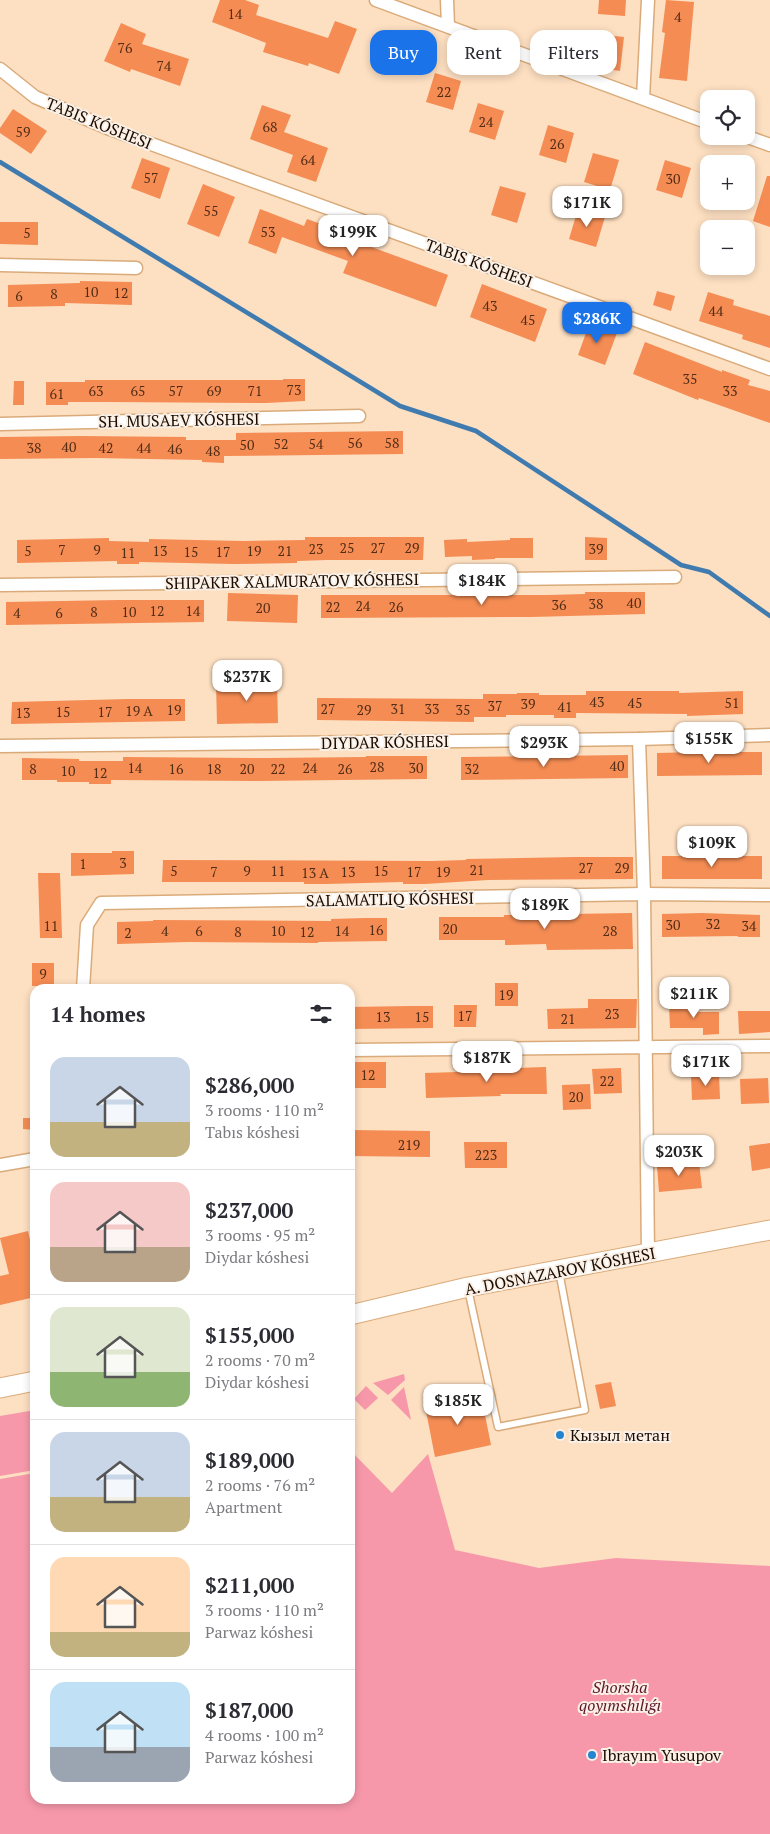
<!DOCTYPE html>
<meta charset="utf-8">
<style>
body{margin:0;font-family:"PT Serif",serif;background:#f7f7f7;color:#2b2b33;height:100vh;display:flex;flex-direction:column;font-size:19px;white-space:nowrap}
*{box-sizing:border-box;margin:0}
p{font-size:16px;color:#7c7c81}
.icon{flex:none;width:28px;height:28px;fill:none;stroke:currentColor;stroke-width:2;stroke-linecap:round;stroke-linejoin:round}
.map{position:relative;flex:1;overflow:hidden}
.side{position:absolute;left:30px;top:984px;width:325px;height:820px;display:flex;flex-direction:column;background:#fff;border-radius:15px;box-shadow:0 2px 8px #0003}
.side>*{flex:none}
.hud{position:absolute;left:370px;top:30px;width:325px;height:45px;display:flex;gap:10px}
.controls{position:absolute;left:700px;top:90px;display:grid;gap:10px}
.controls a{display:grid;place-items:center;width:55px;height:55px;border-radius:10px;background:#fff;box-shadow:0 2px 8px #0003;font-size:25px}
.price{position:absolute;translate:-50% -42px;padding:0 11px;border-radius:10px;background:#fff;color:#222;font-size:16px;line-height:32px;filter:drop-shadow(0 1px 2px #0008)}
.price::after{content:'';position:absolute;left:50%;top:30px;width:15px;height:11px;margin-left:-8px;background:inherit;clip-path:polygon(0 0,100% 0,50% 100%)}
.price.on{background:#1a73e8;color:#fff}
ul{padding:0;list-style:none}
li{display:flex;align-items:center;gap:15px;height:125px;padding:0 20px}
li+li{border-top:1px solid #e1e1e2}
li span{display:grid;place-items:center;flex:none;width:140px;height:100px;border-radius:15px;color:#555}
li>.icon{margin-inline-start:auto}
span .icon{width:60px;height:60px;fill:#fffc;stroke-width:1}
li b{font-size:21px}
h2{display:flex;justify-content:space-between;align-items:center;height:60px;padding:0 20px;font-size:21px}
.pill{padding:0 18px;border-radius:15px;background:#fff;box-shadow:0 2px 8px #0003;font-size:18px;line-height:45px}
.pill.on{background:#1a73e8;color:#fff}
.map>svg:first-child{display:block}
.green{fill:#f798aa}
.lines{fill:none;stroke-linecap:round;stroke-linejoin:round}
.stream{stroke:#407bb0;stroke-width:4.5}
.building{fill:#f48c54}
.lane-casing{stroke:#daab7a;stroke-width:9}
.street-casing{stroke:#daab7a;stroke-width:15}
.primary-casing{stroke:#daab7a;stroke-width:21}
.lane{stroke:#fff;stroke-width:6}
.street{stroke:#fff;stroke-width:12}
.primary{stroke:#fff;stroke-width:19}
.poi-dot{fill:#2484d0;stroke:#faf0e6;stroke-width:2}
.labels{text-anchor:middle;stroke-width:4;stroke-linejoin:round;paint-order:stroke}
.number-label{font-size:14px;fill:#522c15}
.street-label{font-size:16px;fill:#1c0c00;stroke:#faf0e6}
.poi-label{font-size:16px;fill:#1c0c00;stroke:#faf0e6;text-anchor:start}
.park-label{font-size:16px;font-style:italic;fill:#5d152a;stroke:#faf0e6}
</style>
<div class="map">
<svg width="770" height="1834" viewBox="0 0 770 1834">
<rect width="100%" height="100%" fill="#fddfc1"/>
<!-- green -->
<g class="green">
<polygon points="404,1374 405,1380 388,1395 373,1383"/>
<polygon points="366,1386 378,1398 365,1410 354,1399"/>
<polygon points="404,1387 411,1420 391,1400"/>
<polygon points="35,1410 35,1470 0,1476 0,1416"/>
<polygon points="350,1450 392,1493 428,1454 455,1550 539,1568 616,1558 770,1566 770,1834 0,1834 0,1479 35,1473 35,1799 350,1799"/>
</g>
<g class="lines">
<!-- stream -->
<polyline class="stream" points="0,162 400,406 476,431 681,565 709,572 770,616"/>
</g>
<!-- building -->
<g class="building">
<polygon points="220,0 245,0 259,5 256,15 328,38 335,21 357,29 339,74 309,63 308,66 263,52 266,43 212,22"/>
<polygon points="599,0 626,0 625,16 598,14"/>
<polygon points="666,0 694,2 687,81 659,78 665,33 662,32"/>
<polygon points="121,23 146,34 142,44 189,59 180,86 131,69 130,72 104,61"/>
<polygon points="596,34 624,37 620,71 592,67"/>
<polygon points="435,73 461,81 453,110 426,102"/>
<polygon points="478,103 504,111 495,140 469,132"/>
<polygon points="262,105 291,115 284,132 328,148 316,182 287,172 293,155 250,139"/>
<polygon points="13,109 47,131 31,154 0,133 0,128"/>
<polygon points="548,125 574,133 566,163 539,155"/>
<polygon points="593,153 619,160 610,190 584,182"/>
<polygon points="142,158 170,168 160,199 131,188"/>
<polygon points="665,160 691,168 682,198 656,190"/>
<polygon points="767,176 770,176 770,227 753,221"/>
<polygon points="203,184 235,197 219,237 187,224"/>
<polygon points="500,186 526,193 517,223 491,215"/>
<polygon points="260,209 304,226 307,219 346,233 344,237 448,275 436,307 343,273 348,261 282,237 276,254 248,243"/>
<polygon points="578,209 605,217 596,247 569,239"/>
<polygon points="0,222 38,222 38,245 0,244"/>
<polygon points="80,281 132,282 132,305 65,303 65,306 8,307 8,285 80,283"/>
<polygon points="482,284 547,309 535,342 470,317"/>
<polygon points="657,291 675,296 671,311 653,305"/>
<polygon points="708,292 734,300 733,305 770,316 770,348 742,339 743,335 699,321"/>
<polygon points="590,322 617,333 605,365 578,355"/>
<polygon points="645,342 722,372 722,370 750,380 748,385 770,391 770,423 699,398 698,400 633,374"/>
<polygon points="283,379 305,379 305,401 266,403 107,402 68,402 68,405 46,405 46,382 85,382 85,380 283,380"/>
<polygon points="14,381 24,381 24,405 13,405"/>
<polygon points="403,431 403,454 224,456 224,463 202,462 202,460 95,458 0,459 0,437 80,436 186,437 186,440 236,440 236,433"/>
<polygon points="305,537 424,537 423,560 327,560 297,561 297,563 234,564 139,562 139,564 117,564 117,561 17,563 17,540 109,538 109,541 149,542 149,539 243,541 305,540"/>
<polygon points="585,537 607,538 607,560 585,560"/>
<polygon points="510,538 533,538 533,558 495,558 495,559 472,560 472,556 445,557 444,540 467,539 467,542 510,540"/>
<polygon points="585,592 645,592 645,614 531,617 321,618 321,595 548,595 585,594"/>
<polygon points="228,593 298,595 297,623 227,621"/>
<polygon points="118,600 204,600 204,622 6,625 6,602"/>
<polygon points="277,681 278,723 217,724 216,682"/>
<polygon points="586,691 679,691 679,693 743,691 743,714 687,716 687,714 576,713 576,718 554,718 554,715 506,715 506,717 474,717 474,722 317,720 317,698 483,699 483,694 517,694 517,693 539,693 539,695 586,695"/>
<polygon points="128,699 185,699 185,721 11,724 12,702"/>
<polygon points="698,752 762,752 762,775 657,776 657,753"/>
<polygon points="628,755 628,778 461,780 461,757"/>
<polygon points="366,756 427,756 427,779 258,781 111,780 111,784 89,784 89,782 57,782 57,780 22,780 22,758 79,759 79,761 123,761 123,757 267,758 366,757"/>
<polygon points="112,851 134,851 134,874 71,876 71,853 112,853"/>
<rect x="662" y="856" width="100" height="23"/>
<polygon points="575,857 633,857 633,879 488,880 425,884 403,884 403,882 326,884 304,884 304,882 162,882 163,860 432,861 466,860 466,859"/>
<polygon points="38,873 60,873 62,938 40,938"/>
<polygon points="632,913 633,949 547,950 546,944 505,945 505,940 439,940 439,917 504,917 504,915"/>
<polygon points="702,913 760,915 760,937 738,937 738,936 662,937 662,914"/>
<polygon points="365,918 387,918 387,941 318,942 318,943 188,942 117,944 117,922 153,921 153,920 331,921 331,919"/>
<rect x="32" y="963" width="22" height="23"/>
<rect x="495" y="983" width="23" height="23"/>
<polygon points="588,999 637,999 636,1028 548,1029 547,1009 588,1008"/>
<polygon points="454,1005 477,1005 476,1027 454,1027"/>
<polygon points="669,1005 692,1005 692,1012 719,1012 719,1034 703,1035 703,1028 670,1028"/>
<polygon points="411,1006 433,1006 433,1028 350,1029 350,1007"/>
<polygon points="738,1011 770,1011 770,1032 739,1034"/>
<rect x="350" y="1062" width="36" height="26"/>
<polygon points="546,1067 547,1094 500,1094 501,1096 426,1098 425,1073 458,1072 458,1070"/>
<polygon points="621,1068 622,1093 594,1094 592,1069"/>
<polygon points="719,1074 720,1099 692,1100 691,1075"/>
<polygon points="768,1078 769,1103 741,1104 740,1079"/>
<polygon points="590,1084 591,1109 563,1110 562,1085"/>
<polygon points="23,1118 35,1118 35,1130 23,1129"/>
<polygon points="350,1130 430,1131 430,1157 350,1156"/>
<polygon points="464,1142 507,1142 507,1168 465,1168"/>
<polygon points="770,1143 770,1168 752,1171 749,1146"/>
<polygon points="699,1162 702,1188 659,1192 657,1166"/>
<polygon points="28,1231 35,1262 35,1297 0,1305 0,1276 9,1274 0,1238"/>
<polygon points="611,1382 616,1406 600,1409 595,1385"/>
<polygon points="481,1395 491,1445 435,1457 425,1406"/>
</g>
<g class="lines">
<defs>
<polyline id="lane" points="468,1289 498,1427 585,1410 559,1271"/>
<g id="street">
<polyline points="376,0 709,123"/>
<polyline points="447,0 448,26"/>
<polyline points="0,69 35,97 110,129 770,369"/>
<polyline points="643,98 648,0"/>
<polyline points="745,136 770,145"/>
<polyline points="0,265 136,268"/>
<polyline points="0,424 359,416"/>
<polyline points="0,585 675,577"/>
<polyline points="639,739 644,894 648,1254"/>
<polyline points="0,746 639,739 770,735"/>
<polyline points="83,989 87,925 101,903 644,894 770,895"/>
<polyline points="350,1050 770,1046"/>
<polyline points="0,1165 35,1159"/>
</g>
<g id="primary">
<polyline points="350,1315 468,1287 770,1230"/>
<polyline points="0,1388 35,1381"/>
</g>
</defs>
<!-- lane casing -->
<use href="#lane" class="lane-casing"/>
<!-- street casing -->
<use href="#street" class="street-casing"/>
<!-- primary casing -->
<use href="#primary" class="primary-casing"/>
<!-- lane -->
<use href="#lane" class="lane"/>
<!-- street -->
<use href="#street" class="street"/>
<!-- primary -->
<use href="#primary" class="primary"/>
</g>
<!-- markers -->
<g class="poi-dot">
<circle cx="560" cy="1435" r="5"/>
<circle cx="592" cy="1755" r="5"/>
</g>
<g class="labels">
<!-- number labels -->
<g class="number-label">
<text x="235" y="19">14</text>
<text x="678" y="22">4</text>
<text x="125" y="53">76</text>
<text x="164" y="71">74</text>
<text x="444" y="97">22</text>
<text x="486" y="127">24</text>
<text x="270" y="132">68</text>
<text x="23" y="137">59</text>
<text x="557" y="149">26</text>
<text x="308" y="165">64</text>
<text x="151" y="183">57</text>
<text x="673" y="184">30</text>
<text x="211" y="216">55</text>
<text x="268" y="237">53</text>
<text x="27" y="238">5</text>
<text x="91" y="297">10</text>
<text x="121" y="298">12</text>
<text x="54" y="299">8</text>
<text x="19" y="301">6</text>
<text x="490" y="311">43</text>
<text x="716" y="316">44</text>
<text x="528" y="325">45</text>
<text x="690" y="384">35</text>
<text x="294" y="395">73</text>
<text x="96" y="396">63</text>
<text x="138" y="396">65</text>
<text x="176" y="396">57</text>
<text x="214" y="396">69</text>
<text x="255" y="396">71</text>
<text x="730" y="396">33</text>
<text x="57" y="399">61</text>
<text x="355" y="448">56</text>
<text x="392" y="448">58</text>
<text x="281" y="449">52</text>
<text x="316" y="449">54</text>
<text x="247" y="450">50</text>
<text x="69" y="452">40</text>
<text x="34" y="453">38</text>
<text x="106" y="453">42</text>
<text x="144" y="453">44</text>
<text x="175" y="454">46</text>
<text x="213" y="456">48</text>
<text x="347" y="553">25</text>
<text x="378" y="553">27</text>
<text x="412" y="553">29</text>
<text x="316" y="554">23</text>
<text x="596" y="554">39</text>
<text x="62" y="555">7</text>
<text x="97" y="555">9</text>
<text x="28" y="556">5</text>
<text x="160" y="556">13</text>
<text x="254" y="556">19</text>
<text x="285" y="556">21</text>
<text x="191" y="557">15</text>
<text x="223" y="557">17</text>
<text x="128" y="558">11</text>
<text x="634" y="608">40</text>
<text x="596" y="609">38</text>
<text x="559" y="610">36</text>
<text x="363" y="611">24</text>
<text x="333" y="612">22</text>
<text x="396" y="612">26</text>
<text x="263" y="613">20</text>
<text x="157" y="616">12</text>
<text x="193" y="616">14</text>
<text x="94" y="617">8</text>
<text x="129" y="617">10</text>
<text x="17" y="618">4</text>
<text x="59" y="618">6</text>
<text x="597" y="707">43</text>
<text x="635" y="708">45</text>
<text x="732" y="708">51</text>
<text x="528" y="709">39</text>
<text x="495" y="711">37</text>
<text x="565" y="712">41</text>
<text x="328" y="714">27</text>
<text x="398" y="714">31</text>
<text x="432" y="714">33</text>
<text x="174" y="715">19</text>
<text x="364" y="715">29</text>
<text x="463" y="715">35</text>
<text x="139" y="716">19 А</text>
<text x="63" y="717">15</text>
<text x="105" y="717">17</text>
<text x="23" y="718">13</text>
<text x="617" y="771">40</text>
<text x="377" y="772">28</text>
<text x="135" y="773">14</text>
<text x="310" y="773">24</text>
<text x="416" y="773">30</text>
<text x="33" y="774">8</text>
<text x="176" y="774">16</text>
<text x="214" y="774">18</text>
<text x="247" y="774">20</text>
<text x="278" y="774">22</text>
<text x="345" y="774">26</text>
<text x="472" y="774">32</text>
<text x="68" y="776">10</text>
<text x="100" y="778">12</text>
<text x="123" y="868">3</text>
<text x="83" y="869">1</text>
<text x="586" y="873">27</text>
<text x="622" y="873">29</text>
<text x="477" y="875">21</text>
<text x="174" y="876">5</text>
<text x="247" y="876">9</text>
<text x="278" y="876">11</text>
<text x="381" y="876">15</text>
<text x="214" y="877">7</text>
<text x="348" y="877">13</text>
<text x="414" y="877">17</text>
<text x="443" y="877">19</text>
<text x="315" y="878">13 А</text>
<text x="713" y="929">32</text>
<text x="673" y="930">30</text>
<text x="51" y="931">11</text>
<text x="749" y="931">34</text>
<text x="450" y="934">20</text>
<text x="376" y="935">16</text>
<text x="165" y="936">4</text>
<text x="199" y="936">6</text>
<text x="278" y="936">10</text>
<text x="342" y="936">14</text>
<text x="610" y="936">28</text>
<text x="238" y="937">8</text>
<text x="307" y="937">12</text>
<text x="128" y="938">2</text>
<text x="43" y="979">9</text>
<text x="506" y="1000">19</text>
<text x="612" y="1019">23</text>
<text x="465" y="1021">17</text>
<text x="383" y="1022">13</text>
<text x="422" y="1022">15</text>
<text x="568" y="1024">21</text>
<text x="368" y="1080">12</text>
<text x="607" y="1086">22</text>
<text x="576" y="1102">20</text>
<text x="409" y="1150">219</text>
<text x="486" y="1160">223</text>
</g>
<!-- street labels -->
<g class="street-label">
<text transform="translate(99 123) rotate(22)" y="6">TABIS KÓSHESI</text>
<text transform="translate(479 263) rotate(20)" y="6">TABIS KÓSHESI</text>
<text transform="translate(179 420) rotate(-1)" y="6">SH. MUSAEV KÓSHESI</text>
<text transform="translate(292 581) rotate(-1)" y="6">SHIPAKER XALMURATOV KÓSHESI</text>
<text transform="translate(385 742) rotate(-1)" y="6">DIYDAR KÓSHESI</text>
<text transform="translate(390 899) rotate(-1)" y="6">SALAMATLIQ KÓSHESI</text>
<text transform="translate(560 1271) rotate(-11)" y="6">A. DOSNAZAROV KÓSHESI</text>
</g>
<!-- poi labels -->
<g class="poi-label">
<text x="570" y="1441">Кызыл метан</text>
<text x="602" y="1761">Ibrayım Yusupov</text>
</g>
<!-- park labels -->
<g class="park-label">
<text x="620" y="1693">Shorsha<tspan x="620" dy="18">qoyımshılıǵı</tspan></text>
</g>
</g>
</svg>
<div class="controls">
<a><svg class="icon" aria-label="locate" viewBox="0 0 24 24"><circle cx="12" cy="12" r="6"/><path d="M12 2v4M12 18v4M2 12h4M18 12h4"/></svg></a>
<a>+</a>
<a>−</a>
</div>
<b class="price" style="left:587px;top:228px">$171K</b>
<b class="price" style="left:353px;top:257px">$199K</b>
<b class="price on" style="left:597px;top:344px">$286K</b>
<b class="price" style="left:482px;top:606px">$184K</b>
<b class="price" style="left:247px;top:702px">$237K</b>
<b class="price" style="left:709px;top:764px">$155K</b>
<b class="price" style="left:544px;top:768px">$293K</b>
<b class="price" style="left:712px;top:868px">$109K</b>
<b class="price" style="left:545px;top:930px">$189K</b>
<b class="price" style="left:694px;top:1019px">$211K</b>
<b class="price" style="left:487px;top:1083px">$187K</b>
<b class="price" style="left:706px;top:1087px">$171K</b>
<b class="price" style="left:679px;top:1177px">$203K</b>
<b class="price" style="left:458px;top:1426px">$185K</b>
<div class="hud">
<a class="pill on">Buy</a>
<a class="pill">Rent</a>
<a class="pill">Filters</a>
</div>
<section class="side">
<h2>14 homes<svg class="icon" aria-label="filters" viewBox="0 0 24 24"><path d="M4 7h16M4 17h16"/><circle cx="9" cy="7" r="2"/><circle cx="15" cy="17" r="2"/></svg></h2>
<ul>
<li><span style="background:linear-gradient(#c9d6e8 65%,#c2b280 0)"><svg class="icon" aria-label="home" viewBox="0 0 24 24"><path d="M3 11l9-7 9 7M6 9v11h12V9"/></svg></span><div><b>$286,000</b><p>3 rooms · 110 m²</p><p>Tabıs kóshesi</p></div></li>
<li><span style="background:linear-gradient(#f6c9c9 65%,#b9a48a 0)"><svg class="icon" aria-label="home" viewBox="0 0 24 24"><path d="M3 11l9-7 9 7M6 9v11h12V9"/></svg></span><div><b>$237,000</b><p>3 rooms · 95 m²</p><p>Diydar kóshesi</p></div></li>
<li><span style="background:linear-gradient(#dfe7d0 65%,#8fb573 0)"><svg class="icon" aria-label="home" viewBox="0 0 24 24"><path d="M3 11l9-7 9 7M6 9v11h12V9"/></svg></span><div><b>$155,000</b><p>2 rooms · 70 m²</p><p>Diydar kóshesi</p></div></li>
<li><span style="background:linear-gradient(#c9d6e8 65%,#c2b280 0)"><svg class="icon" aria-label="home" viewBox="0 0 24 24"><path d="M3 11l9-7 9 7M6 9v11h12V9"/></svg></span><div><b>$189,000</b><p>2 rooms · 76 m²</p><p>Apartment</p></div></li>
<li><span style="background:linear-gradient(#ffd9b3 75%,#c2b280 0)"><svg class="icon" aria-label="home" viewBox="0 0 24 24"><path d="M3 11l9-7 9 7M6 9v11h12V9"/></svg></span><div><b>$211,000</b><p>3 rooms · 110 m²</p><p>Parwaz kóshesi</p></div></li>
<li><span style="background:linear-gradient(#bfe0f5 65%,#9aa5b1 0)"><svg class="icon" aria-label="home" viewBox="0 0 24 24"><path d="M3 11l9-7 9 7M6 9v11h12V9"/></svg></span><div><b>$187,000</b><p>4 rooms · 100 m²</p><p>Parwaz kóshesi</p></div></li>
</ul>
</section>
</div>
